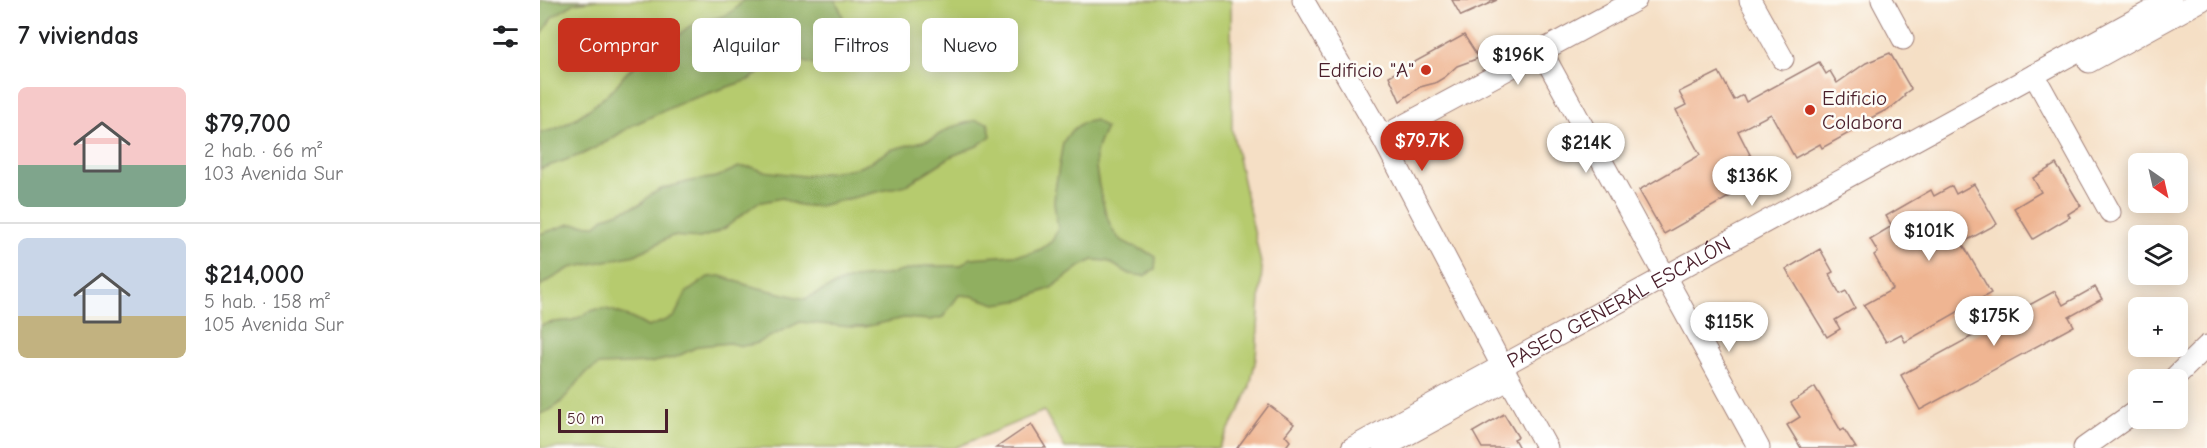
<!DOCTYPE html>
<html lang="es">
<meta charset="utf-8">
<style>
body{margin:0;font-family:"Comic Neue",sans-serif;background:#f2f2f2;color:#202124;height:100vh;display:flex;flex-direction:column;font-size:22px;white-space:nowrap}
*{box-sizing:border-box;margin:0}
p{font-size:20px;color:#757577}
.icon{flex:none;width:33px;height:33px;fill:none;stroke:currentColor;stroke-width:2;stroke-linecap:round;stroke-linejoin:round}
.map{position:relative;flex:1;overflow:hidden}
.drawer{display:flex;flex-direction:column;background:#fff;width:540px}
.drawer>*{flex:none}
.top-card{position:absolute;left:18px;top:18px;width:570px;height:54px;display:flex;gap:12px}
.needle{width:39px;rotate:146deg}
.tools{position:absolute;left:1588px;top:153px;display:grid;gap:12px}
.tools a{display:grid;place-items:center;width:60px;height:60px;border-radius:9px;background:#fff;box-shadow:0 3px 15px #0003;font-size:30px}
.scale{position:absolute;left:18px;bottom:15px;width:110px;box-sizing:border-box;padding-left:6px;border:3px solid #4a1f2b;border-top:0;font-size:16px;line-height:21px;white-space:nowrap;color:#4a1f2b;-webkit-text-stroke:4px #fdfcf7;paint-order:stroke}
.price{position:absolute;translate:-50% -51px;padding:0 14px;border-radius:21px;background:#fff;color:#222;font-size:20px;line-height:39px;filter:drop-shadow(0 2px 3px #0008)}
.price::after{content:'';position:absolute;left:50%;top:36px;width:18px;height:14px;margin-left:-9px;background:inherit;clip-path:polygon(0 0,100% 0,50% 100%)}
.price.active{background:#c8321e;color:#fff}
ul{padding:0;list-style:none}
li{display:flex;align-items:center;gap:18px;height:150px;padding:0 18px}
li+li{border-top:2px solid #e0e0e0}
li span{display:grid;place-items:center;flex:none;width:168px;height:120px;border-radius:9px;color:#555}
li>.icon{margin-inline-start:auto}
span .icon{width:72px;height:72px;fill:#fffc;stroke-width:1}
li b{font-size:26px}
h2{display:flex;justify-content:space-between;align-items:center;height:72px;padding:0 18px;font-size:26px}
.chip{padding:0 21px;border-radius:9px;background:#fff;box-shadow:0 3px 15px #0003;font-size:21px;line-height:54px}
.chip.active{background:#c8321e;color:#fff}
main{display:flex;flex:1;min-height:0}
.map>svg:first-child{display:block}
.green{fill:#b6cb6e;stroke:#80754c;stroke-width:1.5}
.forest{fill:#90af61;stroke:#6d6746;stroke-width:1.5}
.building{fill:#efb592}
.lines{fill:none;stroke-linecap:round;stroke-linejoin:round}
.minor-casing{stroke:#a07f78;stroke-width:23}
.minor{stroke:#fff;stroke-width:21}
.poi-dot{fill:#c8321e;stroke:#fdfcf7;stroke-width:2}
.labels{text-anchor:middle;stroke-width:5;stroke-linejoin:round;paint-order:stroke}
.poi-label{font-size:21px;fill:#4a1f2b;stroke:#fdfcf7;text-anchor:end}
.street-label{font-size:21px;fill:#4a1f2b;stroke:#fdfcf7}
</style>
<main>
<section class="drawer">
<h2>7 viviendas<svg class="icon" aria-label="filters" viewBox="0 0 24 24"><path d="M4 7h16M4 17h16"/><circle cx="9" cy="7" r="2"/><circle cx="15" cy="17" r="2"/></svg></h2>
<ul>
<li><span style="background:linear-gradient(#f6c9c9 65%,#7fa58c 0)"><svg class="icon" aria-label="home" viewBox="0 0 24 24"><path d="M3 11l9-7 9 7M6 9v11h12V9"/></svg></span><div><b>$79,700</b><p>2 hab. · 66 m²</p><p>103 Avenida Sur</p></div></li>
<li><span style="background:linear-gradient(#c9d6e8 65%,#c2b280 0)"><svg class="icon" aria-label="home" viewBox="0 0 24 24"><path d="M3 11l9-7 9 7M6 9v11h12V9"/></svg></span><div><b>$214,000</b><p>5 hab. · 158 m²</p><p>105 Avenida Sur</p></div></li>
</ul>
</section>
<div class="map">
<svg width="1667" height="448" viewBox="0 0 1667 448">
<rect width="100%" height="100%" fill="#fdfcf7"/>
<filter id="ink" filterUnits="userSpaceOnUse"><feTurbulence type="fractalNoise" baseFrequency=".0167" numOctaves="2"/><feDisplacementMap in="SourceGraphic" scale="12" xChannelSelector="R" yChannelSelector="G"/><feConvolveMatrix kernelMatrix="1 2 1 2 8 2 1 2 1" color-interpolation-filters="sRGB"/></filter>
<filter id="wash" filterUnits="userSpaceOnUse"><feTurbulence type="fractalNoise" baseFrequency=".008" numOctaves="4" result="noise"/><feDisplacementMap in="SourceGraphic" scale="24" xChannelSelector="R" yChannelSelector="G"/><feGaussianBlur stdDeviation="1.35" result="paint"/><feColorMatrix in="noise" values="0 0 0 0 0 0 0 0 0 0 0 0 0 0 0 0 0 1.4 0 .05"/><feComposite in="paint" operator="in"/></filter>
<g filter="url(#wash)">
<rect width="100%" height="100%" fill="#f5dfc5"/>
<!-- green -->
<polygon class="green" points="0,0 691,0 692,130 722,268 716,358 710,386 700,410 678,448 525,448 504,411 414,448 0,448"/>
<!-- forest -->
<g class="forest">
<polygon points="0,0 57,0 35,3 12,17 0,38"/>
<path d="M 203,0 L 295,0 C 308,22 306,30 298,53 L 274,65 L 247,56 L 208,80 L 143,102 L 91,126 L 68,141 L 43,154 L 0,169 L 0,132 C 22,132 58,104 74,88 C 81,80 86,71 96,65 C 104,61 114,60 121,54 C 131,47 137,35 147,28 C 168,14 185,25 203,0 Z"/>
<path d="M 436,120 L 448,123 L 451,136 L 437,146 L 412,156 L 366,185 L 279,206 C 264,207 255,205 242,198 L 217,203 L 185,228 L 172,234 L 160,238 L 132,236 L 95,255 L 30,268 L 0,286 L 0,234 L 30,224 L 56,225 L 65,217 L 101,204 L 110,195 L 121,189 L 151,181 L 177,177 L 199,167 L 212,167 L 223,171 L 263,176 L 317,168 L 329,163 L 350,150 L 391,139 L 412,127 Z"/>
<path d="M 555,120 L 566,128 C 562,136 557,145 556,154 C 554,171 566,228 579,238 C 589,247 605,249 616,257 L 615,269 L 604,276 L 590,274 L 567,261 L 553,260 L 541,266 L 511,288 L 482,300 L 456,304 L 432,296 L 419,295 L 403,317 L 390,320 L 364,318 L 324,327 L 312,327 L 260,322 L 215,344 L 202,346 L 189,343 L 159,346 L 136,357 L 110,363 L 59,365 L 47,372 L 20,403 L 10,410 L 0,414 L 0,326 C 11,321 21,322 33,320 C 42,317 49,310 59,309 C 71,307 98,321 108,327 L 134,317 L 146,293 L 168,277 L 181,276 L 207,285 L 265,299 L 301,282 L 315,278 L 345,275 L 385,266 L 420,266 L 431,258 L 487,254 L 501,249 L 512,241 L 518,229 L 514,203 L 515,190 L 523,142 L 531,131 L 542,123 Z"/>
</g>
<g id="blocks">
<!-- building -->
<g class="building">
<polygon points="912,0 957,0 921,16"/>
<polygon points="924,35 939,58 917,66 905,77 895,83 880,87 860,101 849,76"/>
<polygon points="1350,53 1371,89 1364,94 1365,96 1352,107 1319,124 1320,127 1282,148 1280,144 1255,158 1231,114 1198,131 1222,178 1124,234 1099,190 1160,155 1136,110 1146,105 1139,92 1179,72 1194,100 1203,95 1206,102 1279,62 1286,74 1290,71 1297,83 1326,63"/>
<polygon points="1516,164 1541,206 1528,214 1530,217 1493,239 1474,208 1501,192 1493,178"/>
<polygon points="1434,184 1457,224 1422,243 1451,293 1365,342 1361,334 1346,342 1324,305 1353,289 1334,255 1338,252 1330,239 1352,226 1346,216 1391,190 1394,196 1412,186 1416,194"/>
<polygon points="1280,249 1293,272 1289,274 1300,294 1306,291 1315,308 1295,320 1300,329 1287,337 1246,269"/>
<polygon points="1555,287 1562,299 1529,317 1534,326 1380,410 1361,375 1515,291 1523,305"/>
<polygon points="1275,387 1301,431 1304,429 1316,448 1261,448 1247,425 1260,417 1251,403"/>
<polygon points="729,405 754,424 745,435 750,441 745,448 697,448"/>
<polygon points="964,414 978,437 974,439 979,448 942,448 933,432"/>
<polygon points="491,424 506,448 456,448"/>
</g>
</g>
</g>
<g filter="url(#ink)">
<use href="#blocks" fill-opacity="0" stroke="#a07f78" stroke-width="1.5"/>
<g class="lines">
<defs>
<g id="minor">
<polyline points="763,0 842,137 962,366 1007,448"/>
<polyline points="1210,0 1243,59"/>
<polyline points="1342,0 1363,39"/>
<polyline points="1002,52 1219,448"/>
<polyline points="1549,62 1662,0"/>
<polyline points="1494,75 1570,212"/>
<polyline points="842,137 1096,0"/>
<polyline points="1632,380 1667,346"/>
<path id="s1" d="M 812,448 L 1631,0"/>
<polyline points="843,448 966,381"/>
<polyline points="1544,448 1599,409"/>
</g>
</defs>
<!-- minor casing -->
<use href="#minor" class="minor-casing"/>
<!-- minor -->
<use href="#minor" class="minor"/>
</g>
</g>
<!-- markers -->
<g class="poi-dot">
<circle cx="886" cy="70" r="6"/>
<circle cx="1270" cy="110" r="6"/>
</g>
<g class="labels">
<!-- poi labels -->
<g class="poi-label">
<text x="874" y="77">Edificio "A"</text>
<text x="1282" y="105" text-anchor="start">Edificio<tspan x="1282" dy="24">Colabora</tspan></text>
</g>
<!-- street labels -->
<g class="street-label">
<text dy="7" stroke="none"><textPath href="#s1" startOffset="304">PASEO GENERAL ESCALÓN</textPath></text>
</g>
</g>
</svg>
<div class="tools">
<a><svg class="needle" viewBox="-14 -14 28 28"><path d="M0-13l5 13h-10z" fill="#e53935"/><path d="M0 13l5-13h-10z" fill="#757577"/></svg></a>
<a><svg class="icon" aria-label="layers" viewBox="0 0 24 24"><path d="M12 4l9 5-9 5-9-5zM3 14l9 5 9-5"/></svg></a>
<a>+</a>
<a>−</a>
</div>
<div class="scale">50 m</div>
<b class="price" style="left:978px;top:86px">$196K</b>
<b class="price active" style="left:882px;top:172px">$79.7K</b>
<b class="price" style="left:1046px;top:174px">$214K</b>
<b class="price" style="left:1212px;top:207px">$136K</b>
<b class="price" style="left:1389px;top:262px">$101K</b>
<b class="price" style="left:1454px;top:347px">$175K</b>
<b class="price" style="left:1189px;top:353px">$115K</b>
<div class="top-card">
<a class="chip active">Comprar</a>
<a class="chip">Alquilar</a>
<a class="chip">Filtros</a>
<a class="chip">Nuevo</a>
</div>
</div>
</main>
